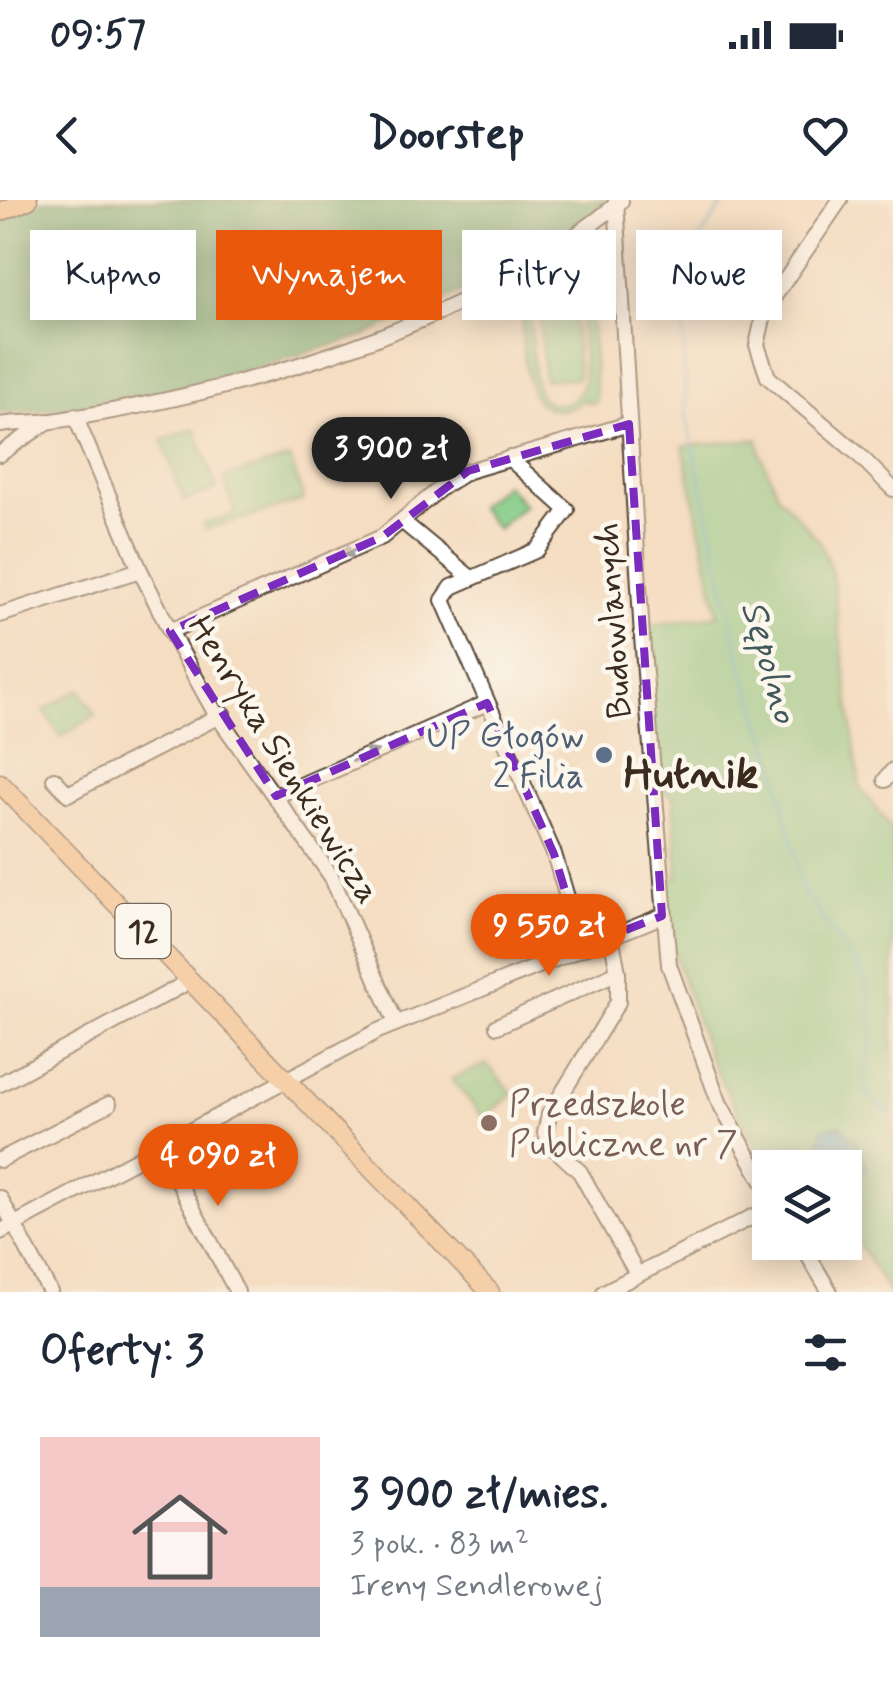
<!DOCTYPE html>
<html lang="pl">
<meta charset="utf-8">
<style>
body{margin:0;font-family:Mynerve,sans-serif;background:#f2f2f3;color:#1f2937;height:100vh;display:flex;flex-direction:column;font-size:38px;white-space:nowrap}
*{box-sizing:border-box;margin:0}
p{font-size:32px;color:#747a83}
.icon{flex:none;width:55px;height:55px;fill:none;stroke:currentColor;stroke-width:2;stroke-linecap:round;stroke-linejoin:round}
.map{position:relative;height:1092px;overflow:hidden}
.side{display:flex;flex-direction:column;background:#fff;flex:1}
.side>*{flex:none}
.banner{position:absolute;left:30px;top:30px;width:835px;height:90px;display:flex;gap:20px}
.controls{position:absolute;left:752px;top:950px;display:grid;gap:20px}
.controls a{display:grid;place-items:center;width:110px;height:110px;border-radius:0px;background:#fff;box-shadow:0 5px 25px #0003;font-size:50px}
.price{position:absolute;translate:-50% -85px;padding:0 22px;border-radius:35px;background:#ea580c;color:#fff;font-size:32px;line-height:65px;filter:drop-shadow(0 2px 5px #0008)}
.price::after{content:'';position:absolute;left:50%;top:60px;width:30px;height:22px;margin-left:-15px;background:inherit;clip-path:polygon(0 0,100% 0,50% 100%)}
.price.on{background:#222;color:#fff}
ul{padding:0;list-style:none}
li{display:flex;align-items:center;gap:30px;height:250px;padding:0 40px}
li+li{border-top:2px solid #e0e1e3}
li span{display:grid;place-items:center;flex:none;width:280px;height:200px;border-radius:0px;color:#555}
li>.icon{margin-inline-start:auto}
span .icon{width:120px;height:120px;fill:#fffc;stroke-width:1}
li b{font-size:42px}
h2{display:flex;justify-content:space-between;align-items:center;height:120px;padding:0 40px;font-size:42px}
.pill{padding:0 35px;border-radius:0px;background:#fff;box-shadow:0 5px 25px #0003;font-size:35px;line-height:90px}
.pill.on{background:#ea580c;color:#fff}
.status{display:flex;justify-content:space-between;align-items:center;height:70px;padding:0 50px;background:#fff;direction:ltr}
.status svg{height:28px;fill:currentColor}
header{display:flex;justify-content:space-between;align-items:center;height:130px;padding:0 40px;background:#fff;font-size:45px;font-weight:700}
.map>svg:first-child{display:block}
.green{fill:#85cd88;stroke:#607c53;stroke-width:2.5;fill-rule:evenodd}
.forest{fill:#6cb074;stroke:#546d49;stroke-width:2.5}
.water{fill:#4baeca;stroke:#436c74;stroke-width:2.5}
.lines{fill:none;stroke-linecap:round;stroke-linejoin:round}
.stream{stroke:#4baeca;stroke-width:2.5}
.minor-casing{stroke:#574536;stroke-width:18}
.major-casing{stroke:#574536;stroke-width:21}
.minor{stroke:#fff;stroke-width:14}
.major{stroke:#f7be88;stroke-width:18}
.oneway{fill:#a79f9a}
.marked{fill:none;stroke:#7b2cbf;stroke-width:8;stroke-dasharray:20 12;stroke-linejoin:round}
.service-dot{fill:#5c6f8a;stroke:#fbf7ec;stroke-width:4}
.education-dot{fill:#8d6e63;stroke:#fbf7ec;stroke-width:4}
.labels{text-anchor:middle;stroke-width:9;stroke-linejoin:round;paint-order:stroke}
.shield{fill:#fbf7ec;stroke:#75685c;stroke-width:2.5}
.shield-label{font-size:32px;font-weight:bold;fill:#3b2a1e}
.street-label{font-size:35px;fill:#3b2a1e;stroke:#fbf7ec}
.service-label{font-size:35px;fill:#4e5e75;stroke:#fbf7ec;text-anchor:end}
.education-label{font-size:35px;fill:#785e54;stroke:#fbf7ec;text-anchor:start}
.water-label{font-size:38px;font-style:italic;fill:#41585a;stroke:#fbf7ec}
.district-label{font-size:45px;font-weight:bold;fill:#3b2a1e;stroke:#fbf7ec}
</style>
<div class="status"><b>09:57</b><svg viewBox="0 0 49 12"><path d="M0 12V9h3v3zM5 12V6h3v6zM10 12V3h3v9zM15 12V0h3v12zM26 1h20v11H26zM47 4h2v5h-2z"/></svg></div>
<header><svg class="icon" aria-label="back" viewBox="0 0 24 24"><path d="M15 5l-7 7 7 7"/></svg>Doorstep<svg class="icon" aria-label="heart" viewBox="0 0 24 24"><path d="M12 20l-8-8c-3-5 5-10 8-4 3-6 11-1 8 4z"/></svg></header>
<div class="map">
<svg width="893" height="1092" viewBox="0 0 893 1092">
<rect width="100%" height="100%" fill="#fbf7ec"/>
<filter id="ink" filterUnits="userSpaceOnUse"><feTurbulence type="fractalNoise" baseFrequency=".01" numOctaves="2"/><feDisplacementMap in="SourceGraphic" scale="20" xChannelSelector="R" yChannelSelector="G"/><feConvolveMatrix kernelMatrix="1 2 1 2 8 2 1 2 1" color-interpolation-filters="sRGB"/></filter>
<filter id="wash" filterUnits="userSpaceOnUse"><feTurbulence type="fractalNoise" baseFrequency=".0048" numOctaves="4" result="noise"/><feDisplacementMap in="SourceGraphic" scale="40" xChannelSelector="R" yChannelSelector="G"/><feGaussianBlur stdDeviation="2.25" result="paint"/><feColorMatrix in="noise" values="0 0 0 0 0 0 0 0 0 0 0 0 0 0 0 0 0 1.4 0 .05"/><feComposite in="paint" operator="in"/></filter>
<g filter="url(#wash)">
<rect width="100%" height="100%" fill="#f4ddc1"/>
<!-- green -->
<g class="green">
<path d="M 552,82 L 570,86 L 579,93 L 580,88 L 590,87 L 596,202 L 586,203 L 585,198 C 571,212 555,214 538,203 C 525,188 517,119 526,100 C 532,90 541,85 552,82 ZM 553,89 L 571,95 L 580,109 L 584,182 L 575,198 C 532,223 533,168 532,141 C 531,129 528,112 534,102 C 538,94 545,92 553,89 Z"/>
<polygon points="574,113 578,178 544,180 540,115"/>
<polygon points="195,228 217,289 184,301 162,240"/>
<polygon points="758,239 761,255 778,295 820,342 832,372 860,587 893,631 893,1092 889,1092 848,1027 845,1028 845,968 770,968 770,975 709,857 672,748 665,684 678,676 673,597 657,587 646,426 718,415 683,246"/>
<polygon points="290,258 304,300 205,330 203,324 235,314 224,278"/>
<polygon points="505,284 524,305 497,329 478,307"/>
<polygon points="80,489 96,515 61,537 44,510"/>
<polygon points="487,864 513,894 484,918 451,879"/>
</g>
<!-- forest -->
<polygon class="forest" points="45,0 608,0 553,45 483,82 364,136 197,185 75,208 0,214 0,20"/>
<!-- water -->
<polygon class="water" points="840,925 861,949 867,967 860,976 820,943 823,929"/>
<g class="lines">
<!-- stream -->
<polyline class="stream" points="726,0 697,43 682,88 686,215 741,463 774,559 802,689 864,777 869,795 872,836 864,884 869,896 893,916"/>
</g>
</g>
<g filter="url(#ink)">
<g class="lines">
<defs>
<g id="minor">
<polyline points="616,0 642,437 669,765 719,902 770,995"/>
<polyline points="840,0 765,110 757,145 768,177 857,253 893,289"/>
<polyline points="703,57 726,75 774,96"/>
<polyline points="75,216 140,370 170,431 214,511 331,676 396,823"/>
<path d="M 0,225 C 18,222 36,223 53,221 C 244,192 471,126 621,1"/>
<polyline points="0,254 49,221"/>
<polyline points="509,258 567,310 537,350 452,387 443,400 554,654 582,747"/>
<polyline points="403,322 471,378"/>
<polyline points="0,415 140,370"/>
<polyline points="170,431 382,337 442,287 468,271 629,224"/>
<polyline points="54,579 68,594 223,514"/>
<polyline points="885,580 893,570"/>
<polyline points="276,596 487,503"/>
<polyline points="611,736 618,772 618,802 549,915 545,933 552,946 580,972 637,1074"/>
<polyline points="497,826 618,772"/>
<polyline points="0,884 181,786"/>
<polyline points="160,947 237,1092"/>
<polyline points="0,960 109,904"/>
<polyline points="0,998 50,1092"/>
<polyline points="0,1032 378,831 662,716"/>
<polyline points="800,1042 830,1092"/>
<polyline points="604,1092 770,1008"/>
</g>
<g id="major">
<polyline points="0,12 28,0"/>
<polyline points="0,583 490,1092"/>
</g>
</defs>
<!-- minor casing -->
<use href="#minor" class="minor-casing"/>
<!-- major casing -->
<use href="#major" class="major-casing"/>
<!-- minor -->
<use href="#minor" class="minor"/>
<!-- major -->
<use href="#major" class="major"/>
</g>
<!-- one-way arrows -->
<defs><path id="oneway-solid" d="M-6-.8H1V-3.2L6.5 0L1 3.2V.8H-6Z" transform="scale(2.5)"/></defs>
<g class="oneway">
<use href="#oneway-solid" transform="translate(354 350) rotate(155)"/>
<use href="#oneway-solid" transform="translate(365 556) rotate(-24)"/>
</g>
</g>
<!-- marked area -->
<path d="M0 0H893V1092H0ZM 629,224 L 662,716 L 582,747 L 554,654 L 487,503 L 276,596 L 170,431 L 382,337 L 468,271 Z" fill="#f4ddc1" fill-opacity=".55" fill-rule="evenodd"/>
<path class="marked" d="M 629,224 L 662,716 L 582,747 L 554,654 L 487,503 L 276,596 L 170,431 L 382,337 L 468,271 Z"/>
<!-- markers -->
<circle class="service-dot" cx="604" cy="555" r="10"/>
<circle class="education-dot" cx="489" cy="923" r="10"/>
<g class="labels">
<!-- shield labels -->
<rect class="shield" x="115.5" y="704" width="55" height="54" rx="8"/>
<g class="shield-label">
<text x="143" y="742">12</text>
</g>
<!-- street labels -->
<g class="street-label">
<text transform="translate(612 421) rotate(-94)" y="12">Budowlanych</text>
<text transform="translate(285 559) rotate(58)" y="12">Henryka Sienkiewicza</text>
</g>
<!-- service labels -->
<g class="service-label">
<text x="584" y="547">UP Głogów<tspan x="584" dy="40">2 Filia</tspan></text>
</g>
<!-- education labels -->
<g class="education-label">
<text x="509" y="915">Przedszkole<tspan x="509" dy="40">Publiczne nr 7</tspan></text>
</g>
<!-- water labels -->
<g class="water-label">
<text transform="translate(771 461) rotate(74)" y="13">Sępolno</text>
</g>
<!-- district labels -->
<g class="district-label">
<text x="691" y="587">Hutnik</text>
</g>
</g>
</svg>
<div class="controls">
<a><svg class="icon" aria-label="layers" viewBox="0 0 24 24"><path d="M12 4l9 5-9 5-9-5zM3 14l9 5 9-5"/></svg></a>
</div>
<b class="price on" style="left:391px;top:302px">3 900 zł</b>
<b class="price" style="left:549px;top:779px">9 550 zł</b>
<b class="price" style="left:218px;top:1009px">4 090 zł</b>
<div class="banner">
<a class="pill">Kupno</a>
<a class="pill on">Wynajem</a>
<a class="pill">Filtry</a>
<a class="pill">Nowe</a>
</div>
</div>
<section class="side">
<h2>Oferty: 3<svg class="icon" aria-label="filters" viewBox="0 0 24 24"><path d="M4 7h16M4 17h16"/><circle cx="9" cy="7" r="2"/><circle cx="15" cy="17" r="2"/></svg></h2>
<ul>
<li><span style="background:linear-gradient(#f6c9c9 75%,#9aa5b1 0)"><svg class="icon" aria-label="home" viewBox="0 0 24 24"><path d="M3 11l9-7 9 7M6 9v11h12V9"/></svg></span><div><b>3 900 zł/mies.</b><p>3 pok. · 83 m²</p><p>Ireny Sendlerowej</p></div></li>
</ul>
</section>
